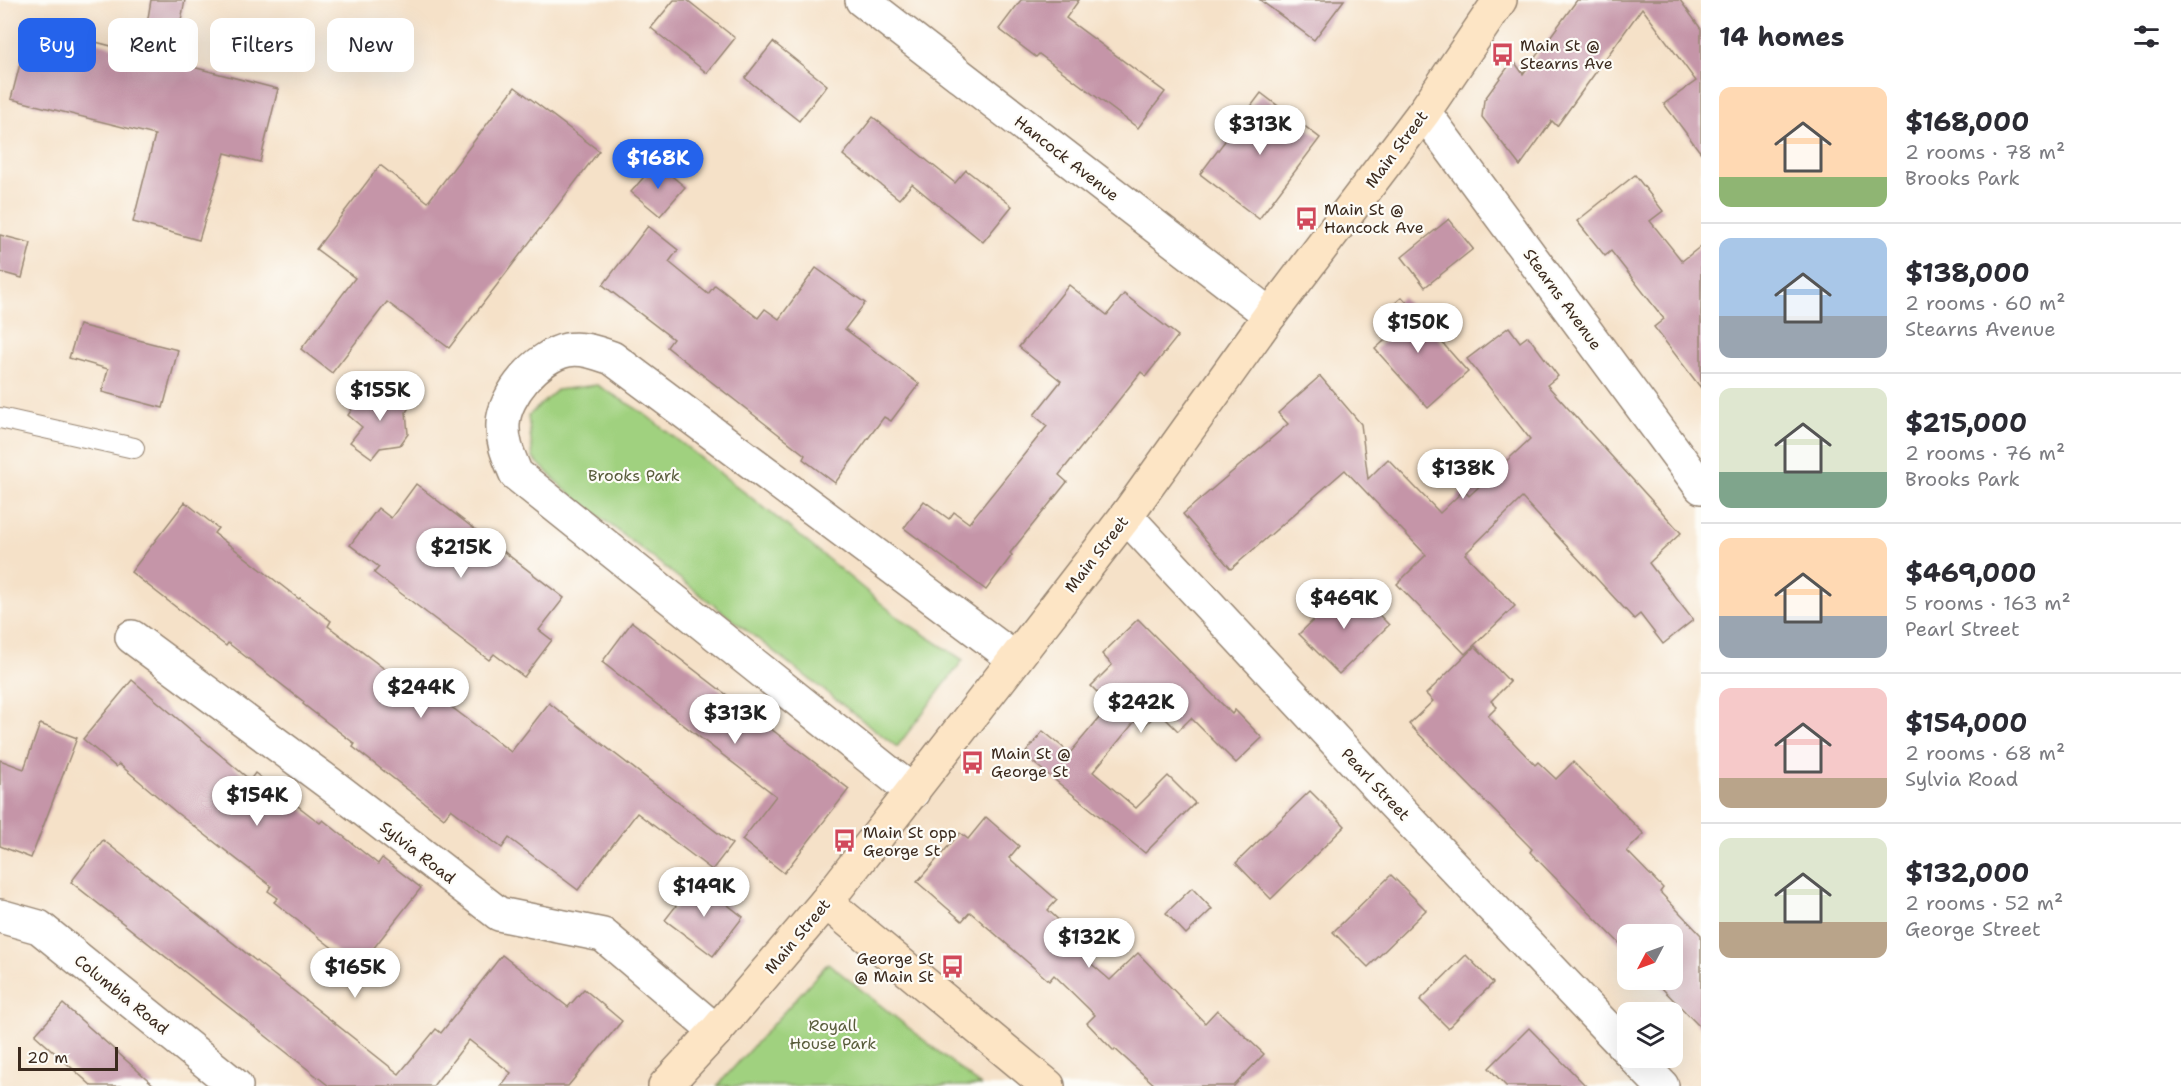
<!DOCTYPE html>
<meta charset="utf-8">
<style>
body{margin:0;font-family:"Shantell Sans",sans-serif;background:#f7f7f7;color:#2b2b33;height:100vh;display:flex;flex-direction:column;font-size:22px;white-space:nowrap}
*{box-sizing:border-box;margin:0}
p{font-size:20px;color:#7c7c81}
.icon{flex:none;width:33px;height:33px;fill:none;stroke:currentColor;stroke-width:2;stroke-linecap:round;stroke-linejoin:round}
.map{position:relative;flex:1;overflow:hidden}
.details{display:flex;flex-direction:column;background:#fff;width:480px}
.details>*{flex:none}
.guide{position:absolute;left:18px;top:18px;width:570px;height:54px;display:flex;gap:12px}
.needle{width:39px;rotate:229deg}
.buttons{position:absolute;left:1617px;top:924px;display:grid;gap:12px}
.buttons a{display:grid;place-items:center;width:66px;height:66px;border-radius:12px;background:#fff;box-shadow:0 6px 24px #0002;font-size:30px}
.scale{position:absolute;left:18px;bottom:15px;width:100px;box-sizing:border-box;padding-left:6px;border:3px solid #3b2a1e;border-top:0;font-size:16px;line-height:21px;white-space:nowrap;color:#3b2a1e;-webkit-text-stroke:4px #fdfcf7;paint-order:stroke}
.price{position:absolute;translate:-50% -51px;padding:0 14px;border-radius:21px;background:#fff;color:#222;font-size:20px;line-height:39px;filter:drop-shadow(0 2px 3px #0008)}
.price::after{content:'';position:absolute;left:50%;top:36px;width:18px;height:14px;margin-left:-9px;background:inherit;clip-path:polygon(0 0,100% 0,50% 100%)}
.price.active{background:#2563eb;color:#fff}
ul{padding:0;list-style:none}
li{display:flex;align-items:center;gap:18px;height:150px;padding:0 18px}
li+li{border-top:2px solid #e1e1e2}
li span{display:grid;place-items:center;flex:none;width:168px;height:120px;border-radius:12px;color:#555}
li>.icon{margin-inline-start:auto}
span .icon{width:72px;height:72px;fill:#fffc;stroke-width:1}
li b{font-size:26px}
h2{display:flex;justify-content:space-between;align-items:center;height:72px;padding:0 18px;font-size:26px}
.chip{padding:0 21px;border-radius:12px;background:#fff;box-shadow:0 6px 24px #0002;font-size:21px;line-height:54px}
.chip.active{background:#2563eb;color:#fff}
main{display:flex;flex:1;min-height:0}
.map>svg:first-child{display:block}
.green{fill:#a0d17f;stroke:#6e7e4e;stroke-width:1.5}
.building{fill:#c595a8}
.lines{fill:none;stroke-linecap:round;stroke-linejoin:round}
.lane-casing{stroke:#988673;stroke-width:22}
.street-casing{stroke:#988673;stroke-width:36}
.secondary-casing{stroke:#988673;stroke-width:36}
.lane{stroke:#fff;stroke-width:20}
.street{stroke:#fff;stroke-width:33}
.secondary{stroke:#fde5c5;stroke-width:33}
.labels{text-anchor:middle;stroke-width:4.5;stroke-linejoin:round;paint-order:stroke}
.poi-label{font-size:16px;fill:#3b2a1e;stroke:#fdfcf7;text-anchor:start}
.street-label{font-size:16px;fill:#3b2a1e;stroke:#fdfcf7}
.park-label{font-size:16px;fill:#595c3b;stroke:#fdfcf7}
</style>
<main>
<div class="map">
<svg width="1701" height="1086" viewBox="0 0 1701 1086">
<rect width="100%" height="100%" fill="#fdfcf7"/>
<filter id="ink" filterUnits="userSpaceOnUse"><feTurbulence type="fractalNoise" baseFrequency=".0167" numOctaves="2"/><feDisplacementMap in="SourceGraphic" scale="12" xChannelSelector="R" yChannelSelector="G"/><feConvolveMatrix kernelMatrix="1 2 1 2 8 2 1 2 1" color-interpolation-filters="sRGB"/></filter>
<filter id="wash" filterUnits="userSpaceOnUse"><feTurbulence type="fractalNoise" baseFrequency=".008" numOctaves="4" result="noise"/><feDisplacementMap in="SourceGraphic" scale="24" xChannelSelector="R" yChannelSelector="G"/><feGaussianBlur stdDeviation="1.35" result="paint"/><feColorMatrix in="noise" values="0 0 0 0 0 0 0 0 0 0 0 0 0 0 0 0 0 1.4 0 .05"/><feComposite in="paint" operator="in"/></filter>
<g filter="url(#wash)">
<rect width="100%" height="100%" fill="#f5e1c8"/>
<!-- green -->
<g class="green">
<polygon points="597,385 642,412 795,532 899,618 963,660 897,747 564,489 533,458 528,416 557,390"/>
<polygon points="828,963 981,1086 717,1086"/>
</g>
<g id="blocks">
<!-- building -->
<g class="building">
<polygon points="151,0 185,0 173,62 278,89 260,162 225,153 199,240 133,222 155,135 11,99 30,25 142,54"/>
<polygon points="674,0 687,0 735,38 707,73 651,28"/>
<polygon points="1021,0 1079,0 1066,18 1165,92 1138,128 1039,54 1036,57 999,29"/>
<polygon points="1260,0 1344,0 1314,40"/>
<polygon points="1577,0 1680,0 1701,29 1701,153 1664,104 1696,81 1642,8 1557,126 1552,121 1520,166 1482,117 1484,100 1513,60 1523,74"/>
<polygon points="773,42 827,85 799,121 745,78"/>
<polygon points="515,87 599,151 449,348 387,302 332,373 301,349 355,278 316,249 380,165 428,202"/>
<polygon points="1261,93 1320,138 1259,219 1200,174"/>
<polygon points="873,117 955,183 966,170 1012,206 983,242 912,184 899,199 843,155"/>
<polygon points="656,163 685,187 660,216 631,192"/>
<polygon points="1635,175 1663,211 1650,221 1682,261 1701,246 1701,388 1654,327 1664,319 1611,251 1605,256 1577,221"/>
<polygon points="1449,219 1473,249 1425,287 1402,257"/>
<polygon points="648,226 678,250 669,262 708,294 715,285 758,318 765,309 779,319 816,268 865,303 845,329 919,384 891,421 884,417 835,483 803,459 805,455 667,347 673,339 603,285"/>
<polygon points="0,235 31,243 22,278 0,272"/>
<polygon points="1069,285 1107,315 1124,294 1178,336 1146,376 1141,372 1059,475 1067,482 1010,553 1012,555 986,590 904,528 924,501 949,519 954,512 969,523 1047,426 1034,415 1061,381 1019,347"/>
<polygon points="1402,297 1468,372 1428,408 1375,349 1392,334 1378,318"/>
<polygon points="79,325 178,350 163,408 102,392 108,369 69,358"/>
<polygon points="1509,327 1520,342 1528,336 1558,376 1547,385 1681,533 1649,563 1693,620 1663,644 1640,614 1634,619 1522,498 1465,554 1515,606 1465,654 1397,584 1426,555 1345,470 1231,569 1183,514 1288,424 1278,413 1320,376 1361,424 1368,479 1388,459 1440,513 1464,490 1469,496 1530,439 1467,359"/>
<polygon points="391,387 412,403 406,412 408,434 400,445 380,448 372,458 350,442 362,427 348,415 364,392 379,403"/>
<polygon points="416,484 564,598 539,630 552,640 524,677 494,654 489,660 374,573 379,567 350,545 378,508 391,518"/>
<polygon points="185,502 218,528 214,533 299,599 300,598 331,621 328,626 403,683 409,675 511,752 549,703 732,844 712,870 637,813 578,890 509,838 502,848 451,809 444,818 353,747 355,744 303,704 304,702 228,643 226,646 131,572"/>
<polygon points="1350,585 1389,625 1339,674 1299,634"/>
<polygon points="1138,619 1232,714 1235,710 1262,738 1236,763 1191,718 1178,731 1159,712 1143,727 1136,720 1093,772 1136,808 1168,776 1195,803 1145,853 1024,755 1043,731 1070,753 1110,705 1091,686 1112,665 1102,654"/>
<polygon points="632,622 849,789 784,873 742,840 776,796 602,662"/>
<polygon points="1475,646 1510,682 1491,701 1497,707 1488,716 1535,765 1538,762 1556,779 1573,762 1644,834 1627,851 1663,888 1660,892 1701,935 1701,1028 1654,980 1672,980 1672,934 1628,934 1628,952 1530,852 1532,849 1409,724 1433,701 1426,694"/>
<polygon points="132,680 250,780 255,773 320,823 323,820 378,864 382,858 421,888 358,968 274,902 278,898 268,891 271,886 177,813 119,764 116,767 83,739"/>
<polygon points="40,724 77,738 31,858 0,846 0,760 24,769"/>
<polygon points="1310,791 1345,826 1271,899 1236,863"/>
<polygon points="986,817 1019,846 1009,858 1057,900 1048,910 1065,926 1057,934 1110,980 1138,953 1205,1023 1217,1010 1264,1054 1234,1086 1156,1086 1115,1049 1114,1051 1087,1023 1095,1015 1054,975 1049,981 970,912 962,921 917,882 960,833 968,839"/>
<polygon points="103,840 399,1074 436,1029 441,1033 502,955 568,1007 584,989 622,1021 568,1086 501,1086 511,1073 469,1040 433,1086 329,1086 71,882"/>
<polygon points="1391,875 1426,910 1368,967 1333,932"/>
<polygon points="696,880 743,917 713,956 665,920"/>
<polygon points="1192,888 1212,909 1186,934 1166,913"/>
<polygon points="1466,955 1493,983 1448,1028 1420,1000"/>
<polygon points="63,1004 155,1086 92,1086 35,1035"/>
<polygon points="1529,1028 1586,1086 1506,1086 1489,1068"/>
</g>
</g>
</g>
<g filter="url(#ink)">
<use href="#blocks" fill-opacity="0" stroke="#988673" stroke-width="1.5"/>
<g class="lines">
<defs>
<polyline id="lane" points="0,418 134,448"/>
<g id="street">
<polyline points="862,0 1270,315"/>
<polyline points="1424,112 1701,487"/>
<polyline points="1126,516 1393,803 1628,1050"/>
<polyline points="132,637 329,783 499,914 603,935 716,1031"/>
<path d="M 913,792 L 516,474 C 509,457 502,443 503,424 C 504,395 538,356 567,350 C 582,347 598,353 612,358 L 1015,659"/>
<polyline points="0,916 39,927 236,1086"/>
<polyline points="1635,1058 1662,1086"/>
</g>
<g id="secondary">
<polyline points="826,902 1048,1086"/>
<polyline points="665,1086 716,1031 826,902 1006,671 1126,516 1270,315 1424,112 1500,0"/>
</g>
</defs>
<!-- lane casing -->
<use href="#lane" class="lane-casing"/>
<!-- street casing -->
<use href="#street" class="street-casing"/>
<!-- secondary casing -->
<use href="#secondary" class="secondary-casing"/>
<!-- lane -->
<use href="#lane" class="lane"/>
<!-- street -->
<use href="#street" class="street"/>
<!-- secondary -->
<use href="#secondary" class="secondary"/>
</g>
</g>
<!-- icons -->
<defs>
<symbol id="bus-bare" viewBox="-9 -9 18 18"><path d="M-5-6H5V4H4V6H2V4H-2V6H-4V4H-5ZM-3.5-4V0h7V-4ZM-3.5 1.2v1.5H-2V1.2ZM2 1.2v1.5H3.5V1.2Z" fill="#d1495b" stroke="#fdfcf7" stroke-width="2.5" paint-order="stroke"/></symbol>
</defs>
<g fill-rule="evenodd">
<use href="#bus-bare" x="1486" y="38" width="33" height="33"/>
<use href="#bus-bare" x="1290" y="202" width="33" height="33"/>
<use href="#bus-bare" x="956" y="746" width="33" height="33"/>
<use href="#bus-bare" x="828" y="824" width="33" height="33"/>
<use href="#bus-bare" x="936" y="950" width="33" height="33"/>
</g>
<g class="labels">
<!-- poi labels -->
<g class="poi-label">
<text x="1520" y="51">Main St @<tspan x="1520" dy="18">Stearns Ave</tspan></text>
<text x="1324" y="215">Main St @<tspan x="1324" dy="18">Hancock Ave</tspan></text>
<text x="991" y="759">Main St @<tspan x="991" dy="18">George St</tspan></text>
<text x="863" y="838">Main St opp<tspan x="863" dy="18">George St</tspan></text>
<text x="934" y="964" text-anchor="end">George St<tspan x="934" dy="18">@ Main St</tspan></text>
</g>
<!-- street labels -->
<g class="street-label">
<text transform="translate(1396 149) rotate(-53)" y="6">Main Street</text>
<text transform="translate(1067 158) rotate(38)" y="6">Hancock Avenue</text>
<text transform="translate(1563 299) rotate(54)" y="6">Stearns Avenue</text>
<text transform="translate(1096 554) rotate(-52)" y="6">Main Street</text>
<text transform="translate(1376 784) rotate(47)" y="6">Pearl Street</text>
<text transform="translate(418 852) rotate(38)" y="6">Sylvia Road</text>
<text transform="translate(797 936) rotate(-50)" y="6">Main Street</text>
<text transform="translate(122 994) rotate(39)" y="6">Columbia Road</text>
</g>
<!-- park labels -->
<g class="park-label">
<text x="634" y="481">Brooks Park</text>
<text x="833" y="1031">Royall<tspan x="833" dy="18">House Park</tspan></text>
</g>
</g>
</svg>
<div class="buttons">
<a><svg class="needle" viewBox="-14 -14 28 28"><path d="M0-13l5 13h-10z" fill="#e53935"/><path d="M0 13l5-13h-10z" fill="#7c7c81"/></svg></a>
<a><svg class="icon" aria-label="layers" viewBox="0 0 24 24"><path d="M12 4l9 5-9 5-9-5zM3 14l9 5 9-5"/></svg></a>
</div>
<div class="scale">20 m</div>
<b class="price" style="left:1260px;top:156px">$313K</b>
<b class="price active" style="left:658px;top:190px">$168K</b>
<b class="price" style="left:1418px;top:354px">$150K</b>
<b class="price" style="left:380px;top:422px">$155K</b>
<b class="price" style="left:1463px;top:500px">$138K</b>
<b class="price" style="left:461px;top:579px">$215K</b>
<b class="price" style="left:1344px;top:630px">$469K</b>
<b class="price" style="left:421px;top:719px">$244K</b>
<b class="price" style="left:1141px;top:734px">$242K</b>
<b class="price" style="left:735px;top:745px">$313K</b>
<b class="price" style="left:257px;top:827px">$154K</b>
<b class="price" style="left:704px;top:918px">$149K</b>
<b class="price" style="left:1089px;top:969px">$132K</b>
<b class="price" style="left:355px;top:999px">$165K</b>
<div class="guide">
<a class="chip active">Buy</a>
<a class="chip">Rent</a>
<a class="chip">Filters</a>
<a class="chip">New</a>
</div>
</div>
<section class="details">
<h2>14 homes<svg class="icon" aria-label="filters" viewBox="0 0 24 24"><path d="M4 7h16M4 17h16"/><circle cx="9" cy="7" r="2"/><circle cx="15" cy="17" r="2"/></svg></h2>
<ul>
<li><span style="background:linear-gradient(#ffd9b3 75%,#8fb573 0)"><svg class="icon" aria-label="home" viewBox="0 0 24 24"><path d="M3 11l9-7 9 7M6 9v11h12V9"/></svg></span><div><b>$168,000</b><p>2 rooms · 78 m²</p><p>Brooks Park</p></div></li>
<li><span style="background:linear-gradient(#a9c7e8 65%,#9aa5b1 0)"><svg class="icon" aria-label="home" viewBox="0 0 24 24"><path d="M3 11l9-7 9 7M6 9v11h12V9"/></svg></span><div><b>$138,000</b><p>2 rooms · 60 m²</p><p>Stearns Avenue</p></div></li>
<li><span style="background:linear-gradient(#dfe7d0 70%,#7fa58c 0)"><svg class="icon" aria-label="home" viewBox="0 0 24 24"><path d="M3 11l9-7 9 7M6 9v11h12V9"/></svg></span><div><b>$215,000</b><p>2 rooms · 76 m²</p><p>Brooks Park</p></div></li>
<li><span style="background:linear-gradient(#ffd9b3 65%,#9aa5b1 0)"><svg class="icon" aria-label="home" viewBox="0 0 24 24"><path d="M3 11l9-7 9 7M6 9v11h12V9"/></svg></span><div><b>$469,000</b><p>5 rooms · 163 m²</p><p>Pearl Street</p></div></li>
<li><span style="background:linear-gradient(#f6c9c9 75%,#b9a48a 0)"><svg class="icon" aria-label="home" viewBox="0 0 24 24"><path d="M3 11l9-7 9 7M6 9v11h12V9"/></svg></span><div><b>$154,000</b><p>2 rooms · 68 m²</p><p>Sylvia Road</p></div></li>
<li><span style="background:linear-gradient(#dfe7d0 70%,#b9a48a 0)"><svg class="icon" aria-label="home" viewBox="0 0 24 24"><path d="M3 11l9-7 9 7M6 9v11h12V9"/></svg></span><div><b>$132,000</b><p>2 rooms · 52 m²</p><p>George Street</p></div></li>
</ul>
</section>
</main>
